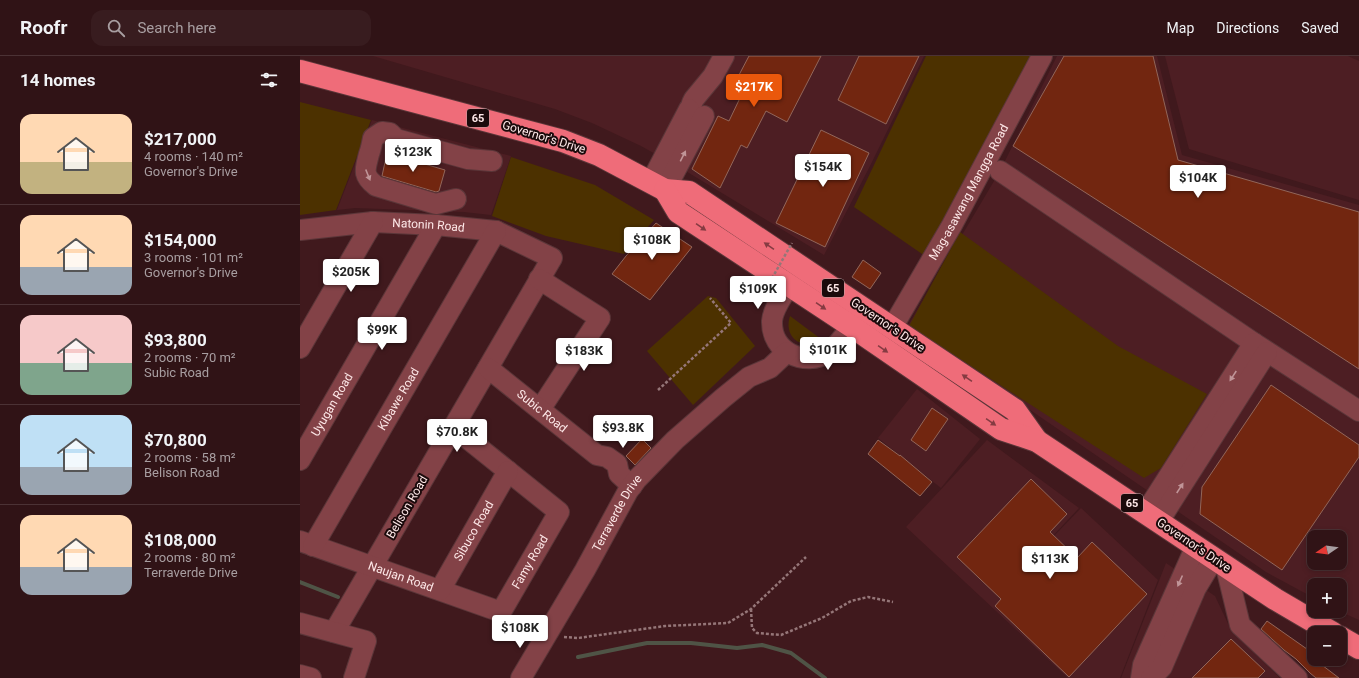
<!DOCTYPE html>
<meta charset="utf-8">
<style>
body{margin:0;font-family:Roboto,sans-serif;background:#381c1f;color:#f1f3f6;height:100vh;display:flex;flex-direction:column;font-size:15px;white-space:nowrap}
*{box-sizing:border-box;margin:0}
p{font-size:13px;color:#a89ea1}
.icon{flex:none;width:22px;height:22px;fill:none;stroke:currentColor;stroke-width:2;stroke-linecap:round;stroke-linejoin:round}
.map{position:relative;flex:1;overflow:hidden}
.side{display:flex;flex-direction:column;background:#301316;width:300px}
.side>*{flex:none}
.needle{width:26px;rotate:257deg}
.controls{position:absolute;left:1007px;top:474px;display:grid;gap:8px}
.controls a{display:grid;place-items:center;width:40px;height:40px;border-radius:8px;background:#301316;box-shadow:0 2px 6px #0003,0 0 0 1px #4b3235;font-size:20px}
.price{position:absolute;translate:-50% -34px;padding:0 9px;border-radius:4px;background:#fff;color:#222;font-size:13px;line-height:26px;filter:drop-shadow(0 1px 2px #0008)}
.price::after{content:'';position:absolute;left:50%;top:24px;width:12px;height:9px;margin-left:-6px;background:inherit;clip-path:polygon(0 0,100% 0,50% 100%)}
.price.active{background:#ea580c;color:#fff}
ul{padding:0;list-style:none}
li{display:flex;align-items:center;gap:12px;height:100px;padding:0 20px}
li+li{border-top:1px solid #4b3235}
li span{display:grid;place-items:center;flex:none;width:112px;height:80px;border-radius:12px;color:#555}
li>.icon{margin-inline-start:auto}
span .icon{width:48px;height:48px;fill:#fffc;stroke-width:1}
li b{font-size:17px}
h2{display:flex;justify-content:space-between;align-items:center;height:48px;padding:0 20px;font-size:17px}
header{display:flex;align-items:center;gap:24px;box-sizing:border-box;height:56px;padding:0 20px;background:#301316;border-bottom:1px solid #4b3235}
header strong{font-size:19px}
nav{display:flex;gap:22px;margin-inline-start:auto;font-size:14px}
.search{width:280px;height:36px;background:#381c1f;display:flex;align-items:center;gap:10px;box-sizing:border-box;padding:0 14px;border-radius:12px;color:#a89ea1;font-size:15px}
main{display:flex;flex:1;min-height:0}
.map>svg:first-child{display:block}
.built{fill:#4d1e23;fill-rule:evenodd}
.green{fill:#4c3100}
.lines{fill:none;stroke-linecap:round;stroke-linejoin:round}
.stream{stroke:#4f5446;stroke-width:4}
.building{fill:#722610;stroke:#92665a}
.minor-casing{stroke:#5b3639;stroke-width:22}
.highway-casing{stroke:#5b3639;stroke-width:24}
.path{stroke:#957678;stroke-width:2.5;stroke-dasharray:3 2;stroke-linecap:butt}
.minor{stroke:#834247;stroke-width:20}
.highway{stroke:#ef6c79;stroke-width:22}
.path-bridge{stroke:#957678;stroke-width:2.5;stroke-dasharray:3 2;stroke-linecap:butt}
.oneway{fill:#c09598}
.oneway2{fill:#853b42}
.labels{text-anchor:middle;stroke-width:4;stroke-linejoin:round;paint-order:stroke}
.shield{fill:#1b0a0b;stroke:#baa5a6;stroke-width:1}
.shield-label{font-size:11px;font-weight:bold;fill:#fee8e8}
.street-label{font-size:12px;fill:#fee8e8;stroke:#1b0a0b}
</style>
<header>
<strong>Roofr</strong>
<div class="search"><svg class="icon" aria-label="search" viewBox="0 0 24 24"><circle cx="10" cy="10" r="6"/><path d="M15 15l6 6"/></svg>Search here</div>
<nav><a>Map</a><a>Directions</a><a>Saved</a></nav>
</header>
<main>
<section class="side">
<h2>14 homes<svg class="icon" aria-label="filters" viewBox="0 0 24 24"><path d="M4 7h16M4 17h16"/><circle cx="9" cy="7" r="2"/><circle cx="15" cy="17" r="2"/></svg></h2>
<ul>
<li><span style="background:linear-gradient(#ffd9b3 60%,#c2b280 0)"><svg class="icon" aria-label="home" viewBox="0 0 24 24"><path d="M3 11l9-7 9 7M6 9v11h12V9"/></svg></span><div><b>$217,000</b><p>4 rooms · 140 m²</p><p>Governor's Drive</p></div></li>
<li><span style="background:linear-gradient(#ffd9b3 65%,#9aa5b1 0)"><svg class="icon" aria-label="home" viewBox="0 0 24 24"><path d="M3 11l9-7 9 7M6 9v11h12V9"/></svg></span><div><b>$154,000</b><p>3 rooms · 101 m²</p><p>Governor's Drive</p></div></li>
<li><span style="background:linear-gradient(#f6c9c9 60%,#7fa58c 0)"><svg class="icon" aria-label="home" viewBox="0 0 24 24"><path d="M3 11l9-7 9 7M6 9v11h12V9"/></svg></span><div><b>$93,800</b><p>2 rooms · 70 m²</p><p>Subic Road</p></div></li>
<li><span style="background:linear-gradient(#bfe0f5 65%,#9aa5b1 0)"><svg class="icon" aria-label="home" viewBox="0 0 24 24"><path d="M3 11l9-7 9 7M6 9v11h12V9"/></svg></span><div><b>$70,800</b><p>2 rooms · 58 m²</p><p>Belison Road</p></div></li>
<li><span style="background:linear-gradient(#ffd9b3 65%,#9aa5b1 0)"><svg class="icon" aria-label="home" viewBox="0 0 24 24"><path d="M3 11l9-7 9 7M6 9v11h12V9"/></svg></span><div><b>$108,000</b><p>2 rooms · 80 m²</p><p>Terraverde Drive</p></div></li>
</ul>
</section>
<div class="map">
<svg width="1059" height="622" viewBox="0 0 1059 622">
<rect width="100%" height="100%" fill="#40191d"/>
<!-- built -->
<g class="built">
<polygon points="73,0 624,0 570,110 524,199 384,114 341,90 292,67 255,53"/>
<path d="M 757,0 L 857,0 L 882,99 L 1059,149 L 1059,564 L 1039,555 L 1040,555 L 1040,529 L 1014,529 L 1014,542 L 966,516 L 608,270 L 700,115 ZM 1014,481 L 1040,481 L 1040,507 L 1014,507 Z"/>
<polygon points="865,0 1048,0 1059,5 1059,144 889,93"/>
<polygon points="72,64 211,100 191,159 164,156 55,152 37,154"/>
<polygon points="617,333 680,383 641,432 578,382"/>
<polygon points="687,384 779,452 702,534 781,452 858,524 820,622 768,622 606,471"/>
<polygon points="866,507 915,540 931,574 980,622 821,622"/>
</g>
<!-- green -->
<g class="green">
<polygon points="626,0 731,0 625,200 554,151"/>
<polygon points="0,46 71,64 36,154 0,159"/>
<polygon points="211,101 295,129 354,164 324,198 246,180 192,160"/>
<polygon points="660,176 818,290 907,338 861,412 844,422 609,270"/>
<polygon points="408,240 416,242 455,290 393,349 347,295"/>
<path d="M 490,260 L 521,283 C 502,296 483,281 490,260 Z"/>
</g>
<g class="lines">
<!-- stream -->
<g class="stream">
<polyline points="0,526 38,541"/>
<polyline points="278,601 347,587 391,587 437,592 462,589 491,597 525,622"/>
</g>
</g>
<!-- building -->
<g class="building">
<polygon points="449,0 521,0 487,66 466,55 447,92 441,89 420,132 392,113 418,60 429,65 440,42 430,36"/>
<polygon points="559,0 619,0 586,68 538,44"/>
<polygon points="764,0 853,0 878,104 1059,156 1059,313 982,263 713,90"/>
<polygon points="521,74 569,97 525,191 476,167"/>
<polygon points="87,97 145,114 139,135 136,136 82,120"/>
<polygon points="356,167 392,191 350,244 312,218 326,200"/>
<polygon points="563,204 581,217 570,233 552,221"/>
<polygon points="971,329 1059,389 1059,401 982,514 900,458 902,431"/>
<polygon points="632,352 648,363 626,395 611,384"/>
<polygon points="342,383 351,392 335,409 326,400"/>
<polygon points="578,384 600,400 600,399 632,426 620,440 568,398"/>
<polygon points="731,423 767,458 750,476 777,502 792,486 847,538 769,621 695,550 701,543 657,501"/>
<polygon points="967,565 1014,598 1012,601 1014,603 1039,622 1016,622 1010,617 996,603 984,594 961,573"/>
<polygon points="931,583 965,615 958,622 892,622"/>
</g>
<g class="lines">
<defs>
<g id="minor">
<polyline points="392,47 394,43 413,20 424,0"/>
<polyline points="700,115 954,287 1059,355"/>
<polyline points="351,126 389,53"/>
<polyline points="365,134 404,60"/>
<path d="M 156,143 L 136,148 L 76,130 C 62,119 65,114 69,98 C 71,93 72,87 73,82 L 82,76 L 90,77 L 96,83 L 168,103 L 192,105"/>
<path id="s1" d="M 0,174 L 73,166 L 136,169 L 196,175 L 252,202 L 34,576"/>
<path d="M 498,217 C 490,229 473,250 472,265 C 471,296 505,312 529,296 C 537,291 554,267 561,258"/>
<polyline points="239,223 300,262 241,352"/>
<path id="s2" d="M 592,272 L 652,169 L 742,0"/>
<polyline points="0,292 73,166"/>
<path id="s3" d="M 188,312 L 297,399 L 307,401 L 317,408 L 319,418 L 332,430"/>
<path id="s4" d="M 0,404 L 136,169"/>
<polyline points="846,456 954,287"/>
<polyline points="859,465 967,296"/>
<path id="s5" d="M 0,485 L 201,556 L 259,456 L 153,371"/>
<path id="s6" d="M 13,490 L 196,175"/>
<polyline points="926,511 940,569 997,622"/>
<path id="s7" d="M 140,534 L 208,415"/>
<polyline points="0,567 66,585 54,622"/>
<polyline points="0,619 11,622"/>
<path id="s8" d="M 221,622 L 285,514 L 328,435 L 337,423 L 375,384 L 423,342 L 449,321 L 470,312 L 487,296"/>
<polyline points="841,622 843,609 850,593 896,490"/>
<polyline points="851,622 862,611 896,532 914,502"/>
</g>
<g id="highway">
<polyline points="0,15 263,85 299,99 365,134 389,136 715,354 737,385"/>
<polyline points="365,134 378,156 551,270 701,373 737,385 975,543 1033,577"/>
<polyline points="1040,581 1059,592"/>
</g>
</defs>
<!-- minor casing -->
<use href="#minor" class="minor-casing"/>
<!-- highway casing -->
<use href="#highway" class="highway-casing"/>
<!-- path -->
<g class="path">
<polyline points="358,334 431,267 410,242"/>
<polyline points="451,553 452,572 457,577 481,579 522,562 551,545 568,541 593,546"/>
<polyline points="264,581 278,582 365,570 428,567 451,553 506,501"/>
</g>
<!-- minor -->
<use href="#minor" class="minor"/>
<!-- highway -->
<use href="#highway" class="highway"/>
<!-- path-bridge -->
<polyline class="path-bridge" points="467,231 492,187"/>
</g>
<!-- one-way arrows -->
<defs><path id="oneway-solid" d="M-6-.8H1V-3.2L6.5 0L1 3.2V.8H-6Z"/></defs>
<g class="oneway">
<use href="#oneway-solid" transform="translate(383 100) rotate(-63)"/>
<use href="#oneway-solid" transform="translate(68 119) rotate(68)"/>
<use href="#oneway-solid" transform="translate(933 320) rotate(123)"/>
<use href="#oneway-solid" transform="translate(880 432) rotate(-57)"/>
<use href="#oneway-solid" transform="translate(880 525) rotate(114)"/>
</g>
<g class="oneway2">
<use href="#oneway-solid" transform="translate(401 171) rotate(34)"/>
<use href="#oneway-solid" transform="translate(469 190) rotate(-146)"/>
<use href="#oneway-solid" transform="translate(521 250) rotate(34)"/>
<use href="#oneway-solid" transform="translate(583 293) rotate(35)"/>
<use href="#oneway-solid" transform="translate(667 322) rotate(-146)"/>
<use href="#oneway-solid" transform="translate(691 366) rotate(35)"/>
</g>
<g class="labels">
<!-- shield labels -->
<g class="shield">
<rect x="167" y="53" width="22" height="18" rx="3"/>
<rect x="522" y="223" width="22" height="18" rx="3"/>
<rect x="821" y="438" width="22" height="18" rx="3"/>
</g>
<g class="shield-label">
<text x="178" y="66">65</text>
<text x="533" y="236">65</text>
<text x="832" y="451">65</text>
</g>
<!-- street labels -->
<g class="street-label">
<text transform="translate(244 81) rotate(17)" y="4">Governor's Drive</text>
<text dy="4" stroke="none"><textPath href="#s2" startOffset="156">Mag-asawang Mangga Road</textPath></text>
<text dy="4" stroke="none"><textPath href="#s1" startOffset="129">Natonin Road</textPath></text>
<text transform="translate(588 269) rotate(34)" y="4">Governor's Drive</text>
<text dy="4" stroke="none"><textPath href="#s6" startOffset="170">Kibawe Road</textPath></text>
<text dy="4" stroke="none"><textPath href="#s4" startOffset="64">Uyugan Road</textPath></text>
<text dy="4" stroke="none"><textPath href="#s3" startOffset="69">Subic Road</textPath></text>
<text transform="translate(107 451) rotate(-60)" y="4">Belison Road</text>
<text dy="4" stroke="none"><textPath href="#s8" startOffset="191">Terraverde Drive</textPath></text>
<text dy="4" stroke="none"><textPath href="#s7" startOffset="68">Sibuco Road</textPath></text>
<text transform="translate(894 489) rotate(34)" y="4">Governor's Drive</text>
<text dy="4" stroke="none"><textPath href="#s5" startOffset="271">Famy Road</textPath></text>
<text dy="4" stroke="none"><textPath href="#s5" startOffset="107">Naujan Road</textPath></text>
</g>
</g>
</svg>
<div class="controls">
<a><svg class="needle" viewBox="-14 -14 28 28"><path d="M0-13l5 13h-10z" fill="#e53935"/><path d="M0 13l5-13h-10z" fill="#a89ea1"/></svg></a>
<a>+</a>
<a>−</a>
</div>
<b class="price active" style="left:454px;top:52px">$217K</b>
<b class="price" style="left:113px;top:117px">$123K</b>
<b class="price" style="left:523px;top:132px">$154K</b>
<b class="price" style="left:898px;top:143px">$104K</b>
<b class="price" style="left:352px;top:205px">$108K</b>
<b class="price" style="left:51px;top:237px">$205K</b>
<b class="price" style="left:458px;top:254px">$109K</b>
<b class="price" style="left:82px;top:295px">$99K</b>
<b class="price" style="left:528px;top:315px">$101K</b>
<b class="price" style="left:284px;top:316px">$183K</b>
<b class="price" style="left:323px;top:393px">$93.8K</b>
<b class="price" style="left:157px;top:397px">$70.8K</b>
<b class="price" style="left:750px;top:524px">$113K</b>
<b class="price" style="left:220px;top:593px">$108K</b>
</div>
</main>
